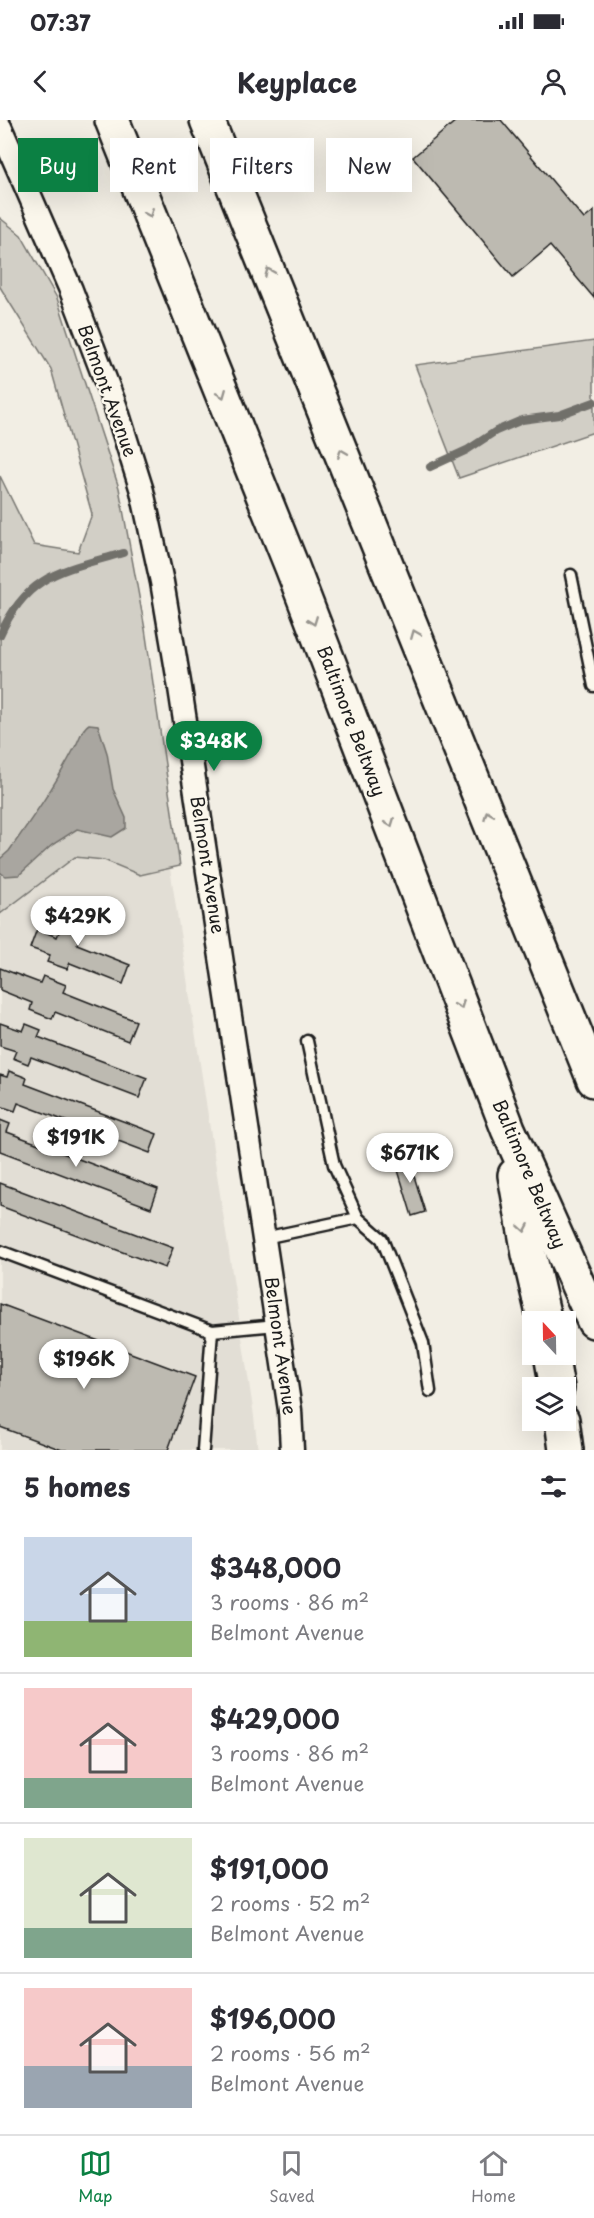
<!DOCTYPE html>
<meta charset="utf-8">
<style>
body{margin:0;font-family:"Playpen Sans",sans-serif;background:#f2f2f3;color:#2b2b33;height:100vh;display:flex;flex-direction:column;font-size:22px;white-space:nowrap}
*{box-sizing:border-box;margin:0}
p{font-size:20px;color:#7c7c81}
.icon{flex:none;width:33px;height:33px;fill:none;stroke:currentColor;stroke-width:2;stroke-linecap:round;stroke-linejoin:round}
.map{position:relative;height:1330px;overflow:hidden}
.panel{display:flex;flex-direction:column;background:#fff;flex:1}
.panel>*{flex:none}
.hud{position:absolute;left:18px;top:18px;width:558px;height:54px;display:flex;gap:12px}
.needle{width:39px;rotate:338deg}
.tools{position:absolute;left:522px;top:1191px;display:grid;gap:12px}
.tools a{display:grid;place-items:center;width:54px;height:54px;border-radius:0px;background:#fff;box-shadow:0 6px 24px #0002;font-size:30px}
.price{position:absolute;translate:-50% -51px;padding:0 14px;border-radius:21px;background:#fff;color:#222;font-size:20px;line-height:39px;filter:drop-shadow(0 2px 3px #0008)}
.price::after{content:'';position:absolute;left:50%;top:36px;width:18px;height:14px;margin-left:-9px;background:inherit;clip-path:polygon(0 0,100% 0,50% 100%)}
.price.selected{background:#0b8043;color:#fff}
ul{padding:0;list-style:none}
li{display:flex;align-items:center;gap:18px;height:150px;padding:0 24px}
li+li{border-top:2px solid #e1e1e2}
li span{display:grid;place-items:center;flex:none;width:168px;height:120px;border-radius:0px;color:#555}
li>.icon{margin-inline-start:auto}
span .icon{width:72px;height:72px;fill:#fffc;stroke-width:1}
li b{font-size:26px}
h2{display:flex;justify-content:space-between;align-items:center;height:72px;padding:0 24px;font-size:26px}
.pill{padding:0 21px;border-radius:0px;background:#fff;box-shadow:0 6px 24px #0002;font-size:21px;line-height:54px}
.pill.selected{background:#0b8043;color:#fff}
.status{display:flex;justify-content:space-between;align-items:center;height:42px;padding:0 30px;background:#fff;direction:ltr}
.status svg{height:16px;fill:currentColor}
header{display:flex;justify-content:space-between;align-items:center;height:78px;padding:0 24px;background:#fff;font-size:27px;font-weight:700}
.dock{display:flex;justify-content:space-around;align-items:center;height:84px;border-top:2px solid #e1e1e2;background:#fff;font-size:16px;color:#7c7c81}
.dock a{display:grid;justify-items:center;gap:3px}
.dock .selected{color:#0b8043}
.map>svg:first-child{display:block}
.built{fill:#e2ded5}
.green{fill:#d2cfc6;stroke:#777671;stroke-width:1.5}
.water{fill:#a9a6a0;stroke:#716f6b;stroke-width:1.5}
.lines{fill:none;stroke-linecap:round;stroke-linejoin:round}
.stream{stroke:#716f6b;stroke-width:8}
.building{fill:#bdbab1;stroke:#1c1c1c;stroke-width:1.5}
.lane-casing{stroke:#1c1c1c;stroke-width:15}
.street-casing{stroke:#1c1c1c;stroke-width:27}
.highway-casing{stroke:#1c1c1c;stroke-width:38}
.lane{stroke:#fbf7ec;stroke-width:10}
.street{stroke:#fbf7ec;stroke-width:22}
.highway{stroke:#fbf7ec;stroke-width:33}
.oneway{stroke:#97948e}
.labels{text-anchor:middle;stroke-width:5;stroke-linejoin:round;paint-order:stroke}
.street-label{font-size:18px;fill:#1c1c1c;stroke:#fbf7ec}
</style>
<div class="status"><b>07:37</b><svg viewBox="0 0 49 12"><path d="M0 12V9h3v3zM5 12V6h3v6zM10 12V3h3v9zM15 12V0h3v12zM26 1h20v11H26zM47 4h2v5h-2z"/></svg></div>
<header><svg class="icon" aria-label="back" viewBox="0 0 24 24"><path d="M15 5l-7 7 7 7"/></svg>Keyplace<svg class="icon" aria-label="person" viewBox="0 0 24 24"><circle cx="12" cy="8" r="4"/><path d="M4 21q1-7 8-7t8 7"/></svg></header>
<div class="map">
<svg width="594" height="1330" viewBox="0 0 594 1330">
<rect width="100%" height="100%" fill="#f2eee4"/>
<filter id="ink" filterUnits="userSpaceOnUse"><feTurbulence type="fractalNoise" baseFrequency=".0167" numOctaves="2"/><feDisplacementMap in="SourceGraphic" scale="12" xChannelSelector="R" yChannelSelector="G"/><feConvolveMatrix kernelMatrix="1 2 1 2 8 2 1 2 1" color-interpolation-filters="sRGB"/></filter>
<g filter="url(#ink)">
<!-- built -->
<polygon class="built" points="126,461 253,1289 258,1330 0,1330 0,556"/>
<!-- green -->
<g class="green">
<polygon points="0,98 21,115 57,178 119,368 145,509 180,746 140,755 104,740 75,737 0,794 0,356 34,425 78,432 92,394 51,249 0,167"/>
<polygon points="594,221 594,312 459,358 415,245"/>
</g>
<!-- water -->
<path class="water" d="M 89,604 L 98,605 L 107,633 L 113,669 L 126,698 L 126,708 L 112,717 L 77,709 L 52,725 L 19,755 L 5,756 L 0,752 L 0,739 L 9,731 C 33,697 56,664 75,627 C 80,619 81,609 89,604 Z"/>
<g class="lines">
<!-- stream -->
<g class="stream">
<polyline points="430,347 467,330 496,311 522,300 559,295 594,282"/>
<path d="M 0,515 C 28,453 62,451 123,433"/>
</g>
</g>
<!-- building -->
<g class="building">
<polygon points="457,0 501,0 584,99 594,91 594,178 550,126 513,157 413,37"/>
<polygon points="72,780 92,788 77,824 130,845 123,864 70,843 67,849 47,842 50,835 30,828 37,809 57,817"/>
<polygon points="0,848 40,863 43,856 66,865 63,872 136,901 128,921 55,892 52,899 30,890 32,883 0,870"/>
<polygon points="0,903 23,911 26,904 41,910 38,917 147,958 139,978 31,937 28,944 13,938 16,931 0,926"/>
<polygon points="9,951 27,958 25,964 157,1014 150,1033 18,983 15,991 0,986 0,955 7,957"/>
<polygon points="0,1000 10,1004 7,1012 158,1069 151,1088 0,1031"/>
<polygon points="407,1033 425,1092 412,1096 394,1037"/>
<polygon points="0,1063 173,1128 165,1148 0,1086"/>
<polygon points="0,1184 195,1257 168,1330 62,1330 0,1307"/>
</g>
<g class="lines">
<defs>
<g id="lane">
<polyline points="571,455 594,566"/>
<polyline points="307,921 334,1045 358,1098"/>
<polyline points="264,1118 358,1098 382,1119 423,1223 430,1271"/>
<polyline points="0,1131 212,1211 277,1205"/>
<polyline points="203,1330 212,1211"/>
</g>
<polyline id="street" points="0,7 71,170 116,288 142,371 162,462 180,568 290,1290 292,1330"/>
<g id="highway">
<polyline points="112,0 292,447 508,1009 594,1201"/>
<polyline points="207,0 594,960"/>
<polyline points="515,1055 529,1134 545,1202"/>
<polyline points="551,1234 557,1268"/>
<polyline points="562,1300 566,1330"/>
</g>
</defs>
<!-- lane casing -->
<use href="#lane" class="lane-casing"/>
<!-- street casing -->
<use href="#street" class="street-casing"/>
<!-- highway casing -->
<use href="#highway" class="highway-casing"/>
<!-- lane -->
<use href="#lane" class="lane"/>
<!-- street -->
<use href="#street" class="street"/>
<!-- highway -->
<use href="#highway" class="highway"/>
</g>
<!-- one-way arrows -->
<defs><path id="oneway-chevron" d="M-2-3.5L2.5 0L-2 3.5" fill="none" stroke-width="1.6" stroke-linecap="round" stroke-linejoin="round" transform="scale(1.5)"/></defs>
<g class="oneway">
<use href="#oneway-chevron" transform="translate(149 93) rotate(68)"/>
<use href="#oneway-chevron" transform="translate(269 152) rotate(-112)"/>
<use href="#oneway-chevron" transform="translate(222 274) rotate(68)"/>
<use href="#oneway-chevron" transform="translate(342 333) rotate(-112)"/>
<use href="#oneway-chevron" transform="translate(313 501) rotate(69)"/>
<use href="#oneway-chevron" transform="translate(415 514) rotate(-112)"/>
<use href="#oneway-chevron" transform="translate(488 695) rotate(-112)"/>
<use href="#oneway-chevron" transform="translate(390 703) rotate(69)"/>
<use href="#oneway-chevron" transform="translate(460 885) rotate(69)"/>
<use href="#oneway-chevron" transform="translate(524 1108) rotate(80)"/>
</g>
</g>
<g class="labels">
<!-- street labels -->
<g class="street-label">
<text transform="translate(107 271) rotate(70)" y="6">Belmont Avenue</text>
<text transform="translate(351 601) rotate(69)" y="6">Baltimore Beltway</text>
<text transform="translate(207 745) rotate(81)" y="6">Belmont Avenue</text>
<text transform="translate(529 1054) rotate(67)" y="6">Baltimore Beltway</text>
<text transform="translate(280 1226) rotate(82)" y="6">Belmont Avenue</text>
</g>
</g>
</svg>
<div class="tools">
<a><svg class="needle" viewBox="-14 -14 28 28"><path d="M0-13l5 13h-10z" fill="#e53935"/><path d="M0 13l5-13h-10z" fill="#7c7c81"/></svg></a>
<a><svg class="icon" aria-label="layers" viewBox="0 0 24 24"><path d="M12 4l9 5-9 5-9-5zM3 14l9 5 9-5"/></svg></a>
</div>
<b class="price selected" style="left:214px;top:652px">$348K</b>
<b class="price" style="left:78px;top:827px">$429K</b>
<b class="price" style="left:76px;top:1048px">$191K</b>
<b class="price" style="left:410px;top:1064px">$671K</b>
<b class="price" style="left:84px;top:1270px">$196K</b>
<div class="hud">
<a class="pill selected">Buy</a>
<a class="pill">Rent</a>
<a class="pill">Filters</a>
<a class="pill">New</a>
</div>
</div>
<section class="panel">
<h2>5 homes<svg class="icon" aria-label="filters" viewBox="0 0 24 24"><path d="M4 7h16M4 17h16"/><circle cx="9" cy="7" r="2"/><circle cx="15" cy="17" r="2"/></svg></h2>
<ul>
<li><span style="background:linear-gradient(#c9d6e8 70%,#8fb573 0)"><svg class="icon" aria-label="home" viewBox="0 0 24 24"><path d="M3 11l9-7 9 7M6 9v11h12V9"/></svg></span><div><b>$348,000</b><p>3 rooms · 86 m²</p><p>Belmont Avenue</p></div></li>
<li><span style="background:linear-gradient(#f6c9c9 75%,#7fa58c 0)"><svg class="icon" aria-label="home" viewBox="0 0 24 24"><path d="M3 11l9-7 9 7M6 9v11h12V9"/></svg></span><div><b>$429,000</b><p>3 rooms · 86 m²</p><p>Belmont Avenue</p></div></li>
<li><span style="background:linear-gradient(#dfe7d0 75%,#7fa58c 0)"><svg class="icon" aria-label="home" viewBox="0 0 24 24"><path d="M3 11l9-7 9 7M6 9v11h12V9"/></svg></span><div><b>$191,000</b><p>2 rooms · 52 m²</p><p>Belmont Avenue</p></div></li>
<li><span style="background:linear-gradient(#f6c9c9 65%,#9aa5b1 0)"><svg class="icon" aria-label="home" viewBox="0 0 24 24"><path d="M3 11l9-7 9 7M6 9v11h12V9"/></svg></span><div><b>$196,000</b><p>2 rooms · 56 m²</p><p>Belmont Avenue</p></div></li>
</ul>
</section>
<nav class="dock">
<a class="selected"><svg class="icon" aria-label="map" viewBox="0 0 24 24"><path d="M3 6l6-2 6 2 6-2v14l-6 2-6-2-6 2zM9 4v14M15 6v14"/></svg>Map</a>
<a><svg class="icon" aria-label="saved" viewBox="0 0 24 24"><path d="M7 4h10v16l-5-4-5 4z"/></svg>Saved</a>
<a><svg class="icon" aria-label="home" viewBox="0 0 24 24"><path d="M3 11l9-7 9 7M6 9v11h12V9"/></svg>Home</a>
</nav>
